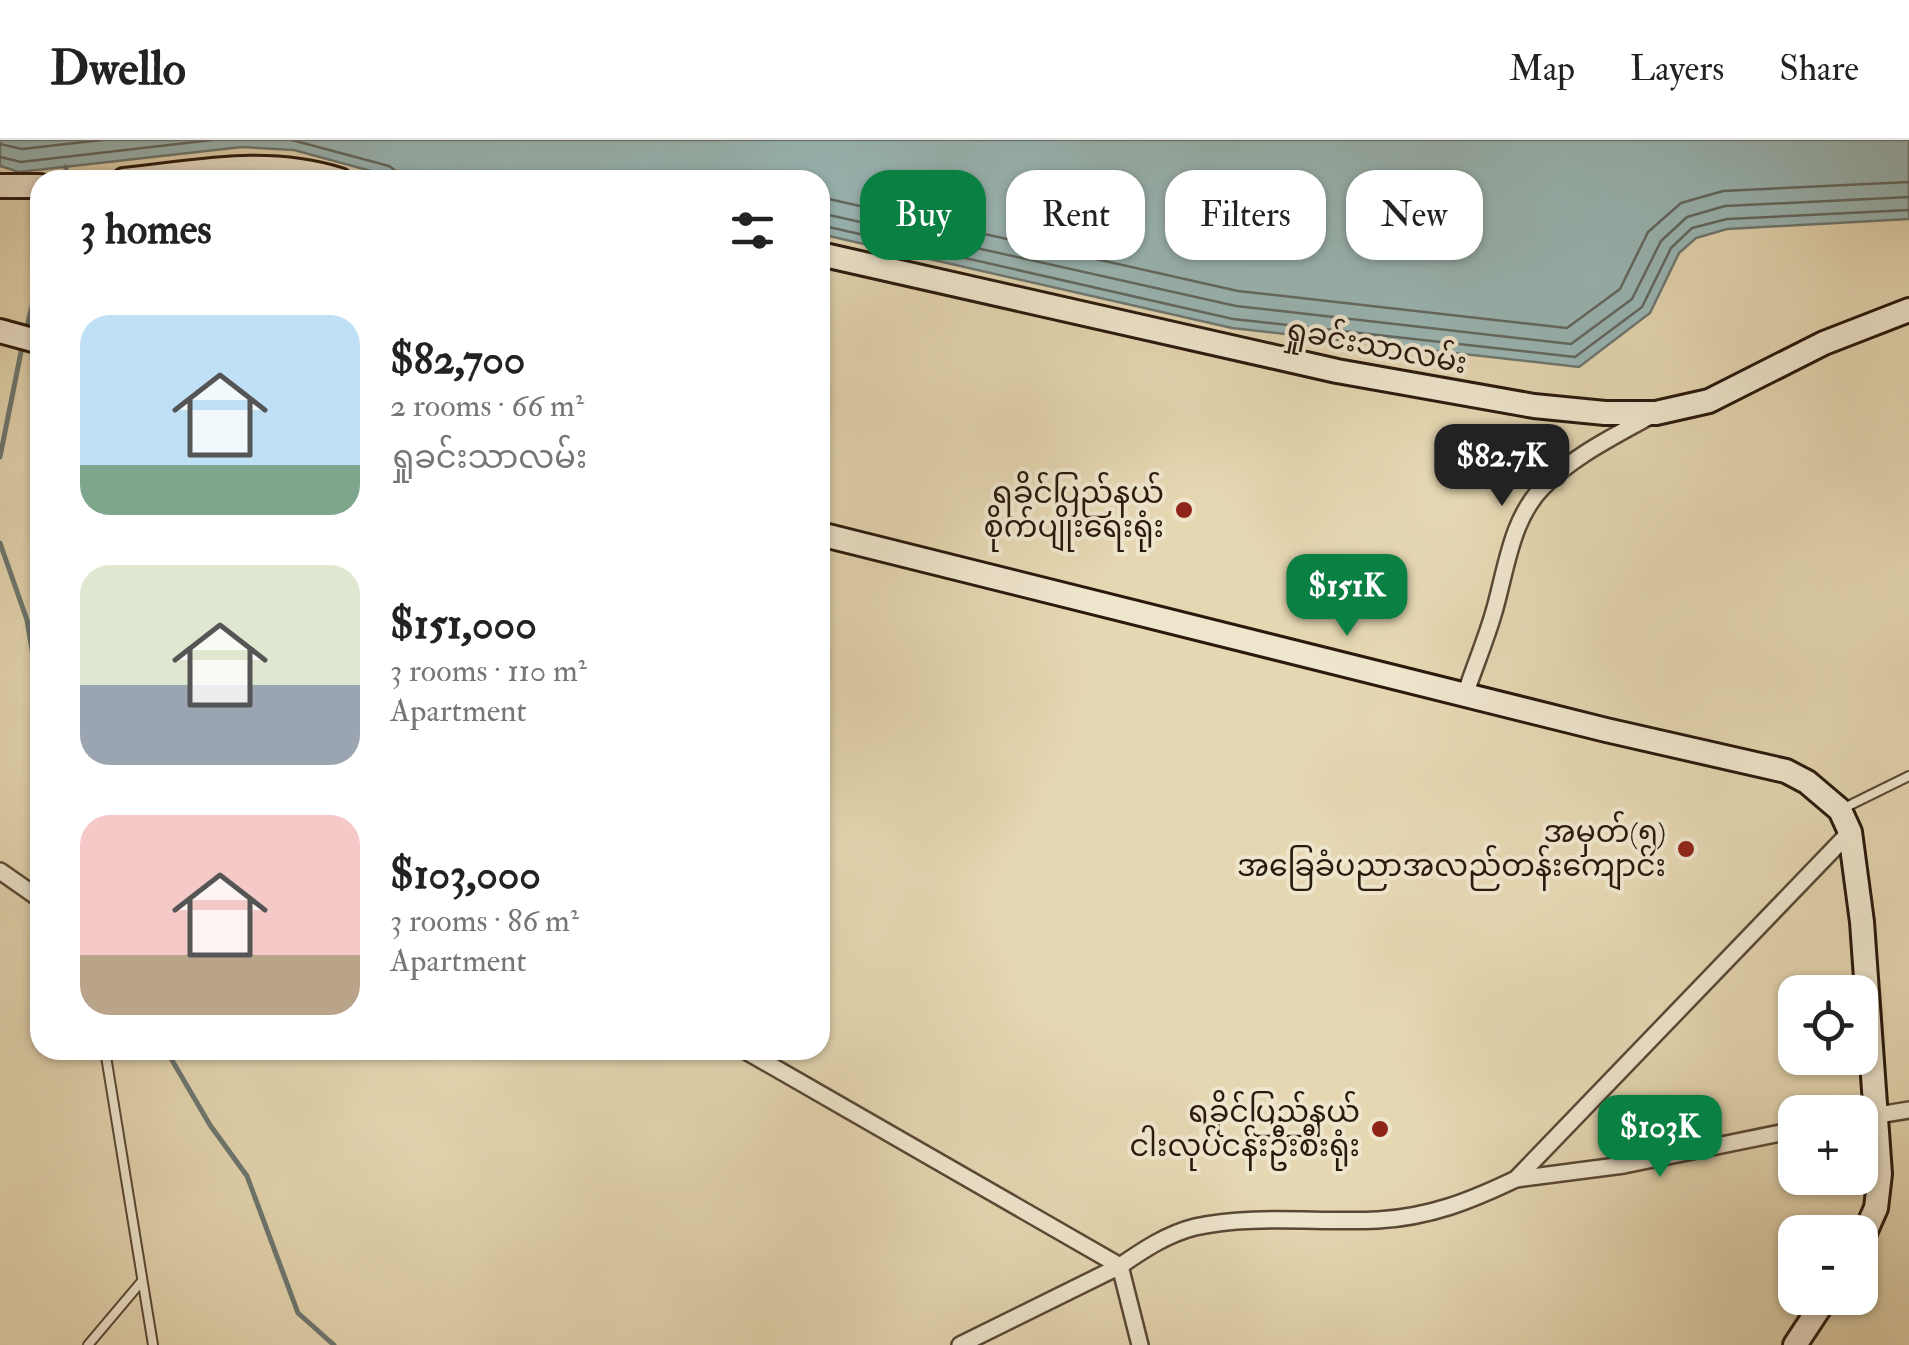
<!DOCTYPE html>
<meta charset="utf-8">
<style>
body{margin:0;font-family:"IM FELL Double Pica","Noto Sans Myanmar",serif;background:#f2f2f2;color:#222;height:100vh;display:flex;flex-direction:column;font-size:38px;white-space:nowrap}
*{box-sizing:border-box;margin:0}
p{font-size:32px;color:#767676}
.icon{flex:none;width:55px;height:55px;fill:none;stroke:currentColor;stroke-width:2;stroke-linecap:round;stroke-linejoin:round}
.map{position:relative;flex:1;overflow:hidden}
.drawer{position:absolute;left:30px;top:30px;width:800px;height:890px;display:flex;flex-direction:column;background:#fff;border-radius:30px;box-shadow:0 2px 8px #0004}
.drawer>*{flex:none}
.hud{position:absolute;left:860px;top:30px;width:898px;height:90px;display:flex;gap:20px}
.fabs{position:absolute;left:1778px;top:835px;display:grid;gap:20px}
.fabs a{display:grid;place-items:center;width:100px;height:100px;border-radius:20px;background:#fff;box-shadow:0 2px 8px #0004;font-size:50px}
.price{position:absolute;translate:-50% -85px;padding:0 22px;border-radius:20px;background:#0b8043;color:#fff;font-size:32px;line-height:65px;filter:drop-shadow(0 2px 5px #0008)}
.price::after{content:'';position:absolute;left:50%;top:60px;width:30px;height:22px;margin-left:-15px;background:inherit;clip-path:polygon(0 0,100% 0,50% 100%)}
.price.active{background:#222;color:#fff}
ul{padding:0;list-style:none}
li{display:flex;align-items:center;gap:30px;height:250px;padding:0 50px}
li span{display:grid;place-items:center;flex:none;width:280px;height:200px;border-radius:30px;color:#555}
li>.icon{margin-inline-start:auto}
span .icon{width:120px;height:120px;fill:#fffc;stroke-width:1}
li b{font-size:42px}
h2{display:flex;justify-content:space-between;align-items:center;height:120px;padding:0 50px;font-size:42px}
.pill{padding:0 35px;border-radius:30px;background:#fff;box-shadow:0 2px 8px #0004;font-size:35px;line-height:90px}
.pill.active{background:#0b8043;color:#fff}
header{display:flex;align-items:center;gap:60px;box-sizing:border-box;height:140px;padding:0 50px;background:#fff;border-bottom:2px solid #e0e0e0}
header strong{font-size:48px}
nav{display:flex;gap:55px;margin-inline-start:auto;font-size:35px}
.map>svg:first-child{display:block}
.water{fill:#99b7b6;stroke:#6d7872;stroke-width:2.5}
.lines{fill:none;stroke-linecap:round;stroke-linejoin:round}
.shore{stroke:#626862;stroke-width:2.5}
.stream{stroke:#6d7872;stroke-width:5}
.lane-casing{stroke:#594836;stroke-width:12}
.street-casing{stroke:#594836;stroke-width:20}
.secondary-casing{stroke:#2a190d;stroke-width:28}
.lane{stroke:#eee5cd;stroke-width:8}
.street{stroke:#eee5cd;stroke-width:15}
.secondary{stroke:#eee5cd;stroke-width:22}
.poi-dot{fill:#8f2418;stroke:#eee5cd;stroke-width:4}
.labels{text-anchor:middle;stroke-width:8;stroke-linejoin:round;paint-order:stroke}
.street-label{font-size:30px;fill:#2a190d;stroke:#eee5cd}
.poi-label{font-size:30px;fill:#2a190d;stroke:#eee5cd;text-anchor:end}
</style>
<header>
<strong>Dwello</strong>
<nav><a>Map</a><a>Layers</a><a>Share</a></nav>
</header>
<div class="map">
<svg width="1909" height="1205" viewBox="0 0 1909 1205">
<rect width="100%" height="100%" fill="#e5d7b2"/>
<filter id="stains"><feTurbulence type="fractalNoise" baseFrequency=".002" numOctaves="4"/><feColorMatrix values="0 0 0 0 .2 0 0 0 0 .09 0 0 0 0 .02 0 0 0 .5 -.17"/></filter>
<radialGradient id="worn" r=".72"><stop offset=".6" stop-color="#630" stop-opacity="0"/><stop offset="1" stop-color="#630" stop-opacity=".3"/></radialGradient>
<!-- water -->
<polygon class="water" points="0,0 1909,0 1909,79 1727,89 1696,98 1679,113 1650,173 1579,227 1232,188 820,94 820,40 404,40 294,10 242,7 19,32 0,26"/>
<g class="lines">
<!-- shore -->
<g class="shore">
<polyline points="292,0 389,26 396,31 398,40"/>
<polyline points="0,4 22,9 102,0"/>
<polyline points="0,17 21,22 212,0"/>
<polyline points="820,57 1238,151 1567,188 1620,149 1648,92 1681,63 1723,51 1909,42"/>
<polyline points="820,73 1236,166 1571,204 1632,159 1661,101 1687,77 1725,66 1909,57"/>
<polyline points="820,85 1233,179 1575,217 1642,167 1671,108 1692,88 1727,79 1909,70"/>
</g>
<!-- stream -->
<g class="stream">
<polyline points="66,40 66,27"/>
<polyline points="26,191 40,133"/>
<polyline points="0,317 23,202"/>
<polyline points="0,403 27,480 40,557"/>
<polyline points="166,910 210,985 247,1036 298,1173 334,1205"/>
</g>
<defs>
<g id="lane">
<polyline points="1844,668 1909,636"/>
<polyline points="105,910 153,1205"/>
<polyline points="88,1205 142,1141"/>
</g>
<g id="street">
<path d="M 1465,555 C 1474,528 1485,502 1493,475 C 1506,433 1510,380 1543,347 C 1573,316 1615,296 1652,275"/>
<polyline points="0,731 40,759"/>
<path d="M 744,910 L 1120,1126 C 1143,1110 1167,1094 1195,1087 C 1251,1074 1320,1083 1378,1080 C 1430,1077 1470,1061 1516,1039 L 1850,692"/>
<polyline points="1860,978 1909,970"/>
<polyline points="1516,1039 1624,1025 1795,990"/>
<polyline points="960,1205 1120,1126 1140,1205"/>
</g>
<g id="secondary">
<path d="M 124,40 C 200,32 266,17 340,40"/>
<polyline points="0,46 40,46"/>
<polyline points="820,114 1337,231 1534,266 1605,273 1656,273 1709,261 1824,203 1909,170"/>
<polyline points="0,191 40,202"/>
<polyline points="820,394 1606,590 1786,631 1807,642 1840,670 1850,692 1862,782 1880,1034 1876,1068 1860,1104"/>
<polyline points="1795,1205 1826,1158"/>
</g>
</defs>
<!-- lane casing -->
<use href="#lane" class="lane-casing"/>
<!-- street casing -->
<use href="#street" class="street-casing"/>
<!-- secondary casing -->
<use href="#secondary" class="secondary-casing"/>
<!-- lane -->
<use href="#lane" class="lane"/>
<!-- street -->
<use href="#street" class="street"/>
<!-- secondary -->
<use href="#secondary" class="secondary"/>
</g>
<!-- markers -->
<g class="poi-dot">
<circle cx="1184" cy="370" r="10"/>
<circle cx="1686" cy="709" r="10"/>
<circle cx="1380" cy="989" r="10"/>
</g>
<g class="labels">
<!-- street labels -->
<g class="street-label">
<text transform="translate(1376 206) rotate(11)" y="10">ရှုခင်းသာလမ်း</text>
</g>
<!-- poi labels -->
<g class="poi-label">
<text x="1164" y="363">ရခိုင်ပြည်နယ်<tspan x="1164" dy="34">စိုက်ပျိုးရေးရုံး</tspan></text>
<text x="1666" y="702">အမှတ်(၅)<tspan x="1666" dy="34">အခြေခံပညာအလည်တန်းကျောင်း</tspan></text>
<text x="1360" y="982">ရခိုင်ပြည်နယ်<tspan x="1360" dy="34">ငါးလုပ်ငန်းဦးစီးရုံး</tspan></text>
</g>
</g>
<rect width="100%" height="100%" filter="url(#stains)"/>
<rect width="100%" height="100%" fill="url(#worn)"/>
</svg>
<div class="fabs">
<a><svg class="icon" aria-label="locate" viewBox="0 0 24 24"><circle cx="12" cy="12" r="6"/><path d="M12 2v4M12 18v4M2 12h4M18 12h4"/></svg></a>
<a>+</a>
<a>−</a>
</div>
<b class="price active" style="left:1502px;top:369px">$82.7K</b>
<b class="price" style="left:1347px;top:499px">$151K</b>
<b class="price" style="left:1660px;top:1040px">$103K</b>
<div class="hud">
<a class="pill active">Buy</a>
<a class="pill">Rent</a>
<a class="pill">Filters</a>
<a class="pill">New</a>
</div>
<section class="drawer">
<h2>3 homes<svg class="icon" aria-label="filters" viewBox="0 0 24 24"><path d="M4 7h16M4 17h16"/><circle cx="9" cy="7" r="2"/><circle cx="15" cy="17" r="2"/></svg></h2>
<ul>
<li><span style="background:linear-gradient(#bfe0f5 75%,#7fa58c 0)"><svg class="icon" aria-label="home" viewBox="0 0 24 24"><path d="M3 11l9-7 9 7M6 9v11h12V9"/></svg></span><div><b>$82,700</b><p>2 rooms · 66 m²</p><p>ရှုခင်းသာလမ်း</p></div></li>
<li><span style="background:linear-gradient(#dfe7d0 60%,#9aa5b1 0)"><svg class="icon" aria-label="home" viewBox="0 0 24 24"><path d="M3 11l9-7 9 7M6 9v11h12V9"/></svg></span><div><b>$151,000</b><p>3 rooms · 110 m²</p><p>Apartment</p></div></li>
<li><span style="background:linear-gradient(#f6c9c9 70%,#b9a48a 0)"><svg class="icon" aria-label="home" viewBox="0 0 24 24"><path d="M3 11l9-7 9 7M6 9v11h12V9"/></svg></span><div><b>$103,000</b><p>3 rooms · 86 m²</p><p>Apartment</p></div></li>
</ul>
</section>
</div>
